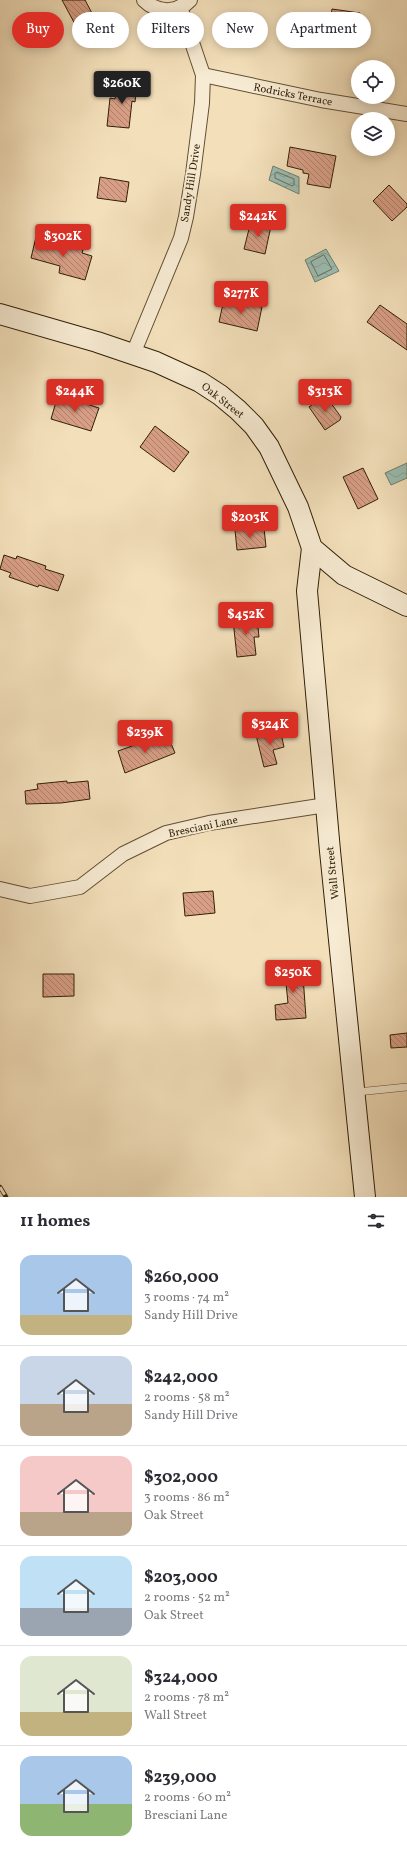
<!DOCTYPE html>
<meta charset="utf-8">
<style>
body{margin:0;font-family:Vollkorn,serif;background:#f7f7f7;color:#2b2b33;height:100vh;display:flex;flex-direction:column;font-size:15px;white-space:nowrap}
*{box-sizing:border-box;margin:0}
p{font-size:13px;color:#7c7c81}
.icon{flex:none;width:22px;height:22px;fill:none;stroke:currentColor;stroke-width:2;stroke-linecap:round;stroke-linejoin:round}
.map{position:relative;height:1197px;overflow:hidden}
.drawer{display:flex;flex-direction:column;background:#fff;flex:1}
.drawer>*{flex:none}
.hud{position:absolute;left:12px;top:12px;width:383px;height:36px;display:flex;gap:8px}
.fabs{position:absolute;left:351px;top:60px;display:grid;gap:8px}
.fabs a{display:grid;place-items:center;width:44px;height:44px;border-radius:50%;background:#fff;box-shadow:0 2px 10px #0003;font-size:20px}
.price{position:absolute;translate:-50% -34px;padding:0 9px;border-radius:4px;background:#d93025;color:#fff;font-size:13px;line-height:26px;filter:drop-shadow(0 1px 2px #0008)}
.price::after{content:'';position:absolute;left:50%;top:24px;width:12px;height:9px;margin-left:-6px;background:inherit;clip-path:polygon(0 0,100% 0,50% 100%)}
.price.selected{background:#222;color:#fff}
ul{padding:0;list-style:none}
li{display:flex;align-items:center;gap:12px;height:100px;padding:0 20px}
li+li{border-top:1px solid #e1e1e2}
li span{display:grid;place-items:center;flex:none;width:112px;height:80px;border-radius:12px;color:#555}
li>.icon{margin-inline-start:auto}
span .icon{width:48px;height:48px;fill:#fffc;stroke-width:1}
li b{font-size:17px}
h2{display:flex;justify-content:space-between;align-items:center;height:48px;padding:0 20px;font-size:17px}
.tag{padding:0 14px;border-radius:18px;background:#fff;box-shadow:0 2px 10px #0003;font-size:14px;line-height:36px}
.tag.selected{background:#d93025;color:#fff}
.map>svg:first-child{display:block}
.water{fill:url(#water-waves);stroke:#707e6d}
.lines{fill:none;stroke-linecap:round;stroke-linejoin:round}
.shore{stroke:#666e5c;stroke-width:1}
.building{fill:url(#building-back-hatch);stroke:#301f05}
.lane-casing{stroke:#614f32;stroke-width:8}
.street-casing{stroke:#614f32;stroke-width:16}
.secondary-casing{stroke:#301f05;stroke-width:22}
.lane{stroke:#f7ebd3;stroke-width:7}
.street{stroke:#f7ebd3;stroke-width:14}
.secondary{stroke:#f7ebd3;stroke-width:20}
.rail-casing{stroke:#301f05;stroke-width:4.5}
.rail{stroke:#f7ebd3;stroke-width:3;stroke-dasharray:9;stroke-linecap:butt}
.labels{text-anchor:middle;stroke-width:4;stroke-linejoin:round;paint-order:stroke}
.street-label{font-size:11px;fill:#301f05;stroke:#f7ebd3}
</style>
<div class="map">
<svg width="407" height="1197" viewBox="0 0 407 1197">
<defs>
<pattern id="water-waves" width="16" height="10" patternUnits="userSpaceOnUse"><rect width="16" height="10" fill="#9bbdb2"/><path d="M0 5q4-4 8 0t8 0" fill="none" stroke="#86a298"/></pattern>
<pattern id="building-back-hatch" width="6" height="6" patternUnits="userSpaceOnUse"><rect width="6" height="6" fill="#d89f86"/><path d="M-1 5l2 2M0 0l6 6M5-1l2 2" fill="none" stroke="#b0816c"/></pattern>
</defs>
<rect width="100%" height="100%" fill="#f3e0bb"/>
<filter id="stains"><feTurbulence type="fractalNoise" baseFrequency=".005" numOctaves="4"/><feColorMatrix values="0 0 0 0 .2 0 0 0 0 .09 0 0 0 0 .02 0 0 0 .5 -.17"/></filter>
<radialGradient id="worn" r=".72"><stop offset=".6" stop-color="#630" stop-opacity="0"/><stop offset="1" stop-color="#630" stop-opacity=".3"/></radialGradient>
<!-- water -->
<g class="water">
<polygon points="273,166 299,177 299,194 269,180"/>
<polygon points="326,249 339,271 315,282 305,260"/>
<polygon points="407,463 407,478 391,485 385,473"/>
</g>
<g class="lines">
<!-- shore -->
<g class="shore">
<polygon points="277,172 294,179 294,185 292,186 275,178 275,174"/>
<polygon points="324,255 332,269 318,276 311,262"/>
</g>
</g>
<!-- building -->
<g class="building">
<polygon points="62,0 85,0 102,32 84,41"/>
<polygon points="332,9 360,13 356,35 329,30"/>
<polygon points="117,80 137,83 135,102 132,101 129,128 107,126 110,98 115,99"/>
<polygon points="290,147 336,156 330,188 307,184 309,174 303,173 303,170 287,166"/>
<polygon points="100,177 129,182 126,202 97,198"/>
<polygon points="389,185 407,204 407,207 392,221 373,201"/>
<polygon points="251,221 271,226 265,254 244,249"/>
<polygon points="36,237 83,250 82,253 92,256 85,280 59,273 60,266 31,258"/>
<polygon points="224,299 262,307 257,331 219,322"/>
<polygon points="380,305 407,324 407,350 367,322"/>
<polygon points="58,395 99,408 91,431 51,419"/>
<polygon points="325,395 341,417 340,420 325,430 309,407"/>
<polygon points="155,426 189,452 174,472 140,447"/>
<polygon points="363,468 378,499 358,509 343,477"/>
<polygon points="264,528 266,547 237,550 235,530"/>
<polygon points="4,555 16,559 17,556 46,566 45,569 64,575 58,591 39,585 38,587 9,577 11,573 0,569"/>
<polygon points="257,617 259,637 254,637 256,655 237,657 233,620"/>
<polygon points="280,729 284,747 273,750 277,764 264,767 256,735"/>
<polygon points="168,736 175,753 125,773 118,751 149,740 150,743"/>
<polygon points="67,781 67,783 88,781 90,799 61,803 26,804 25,791 38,789 37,784"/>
<polygon points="213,891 215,913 185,916 183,893"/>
<polygon points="302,962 306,1018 276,1020 275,1005 288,1003 284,964"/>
<polygon points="43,974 74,974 74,996 43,997"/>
<polygon points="407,1033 407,1047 391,1048 390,1035"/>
</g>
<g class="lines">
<defs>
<polyline id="lane" points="357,1092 407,1087"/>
<g id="street">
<path d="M 144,0 C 157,13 177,14 190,0"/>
<polyline points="203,75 321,100 407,114"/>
<polyline points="133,354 181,238 186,217 193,174 202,103 203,75 180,7"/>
<polyline points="0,889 30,896 80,887 123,854 166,833 209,823 326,805"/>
</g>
<g id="secondary">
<polyline points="0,314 97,342 156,362 200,382 220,395 238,410 254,426 269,447 298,507 312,548 344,575 407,606"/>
<polyline points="312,548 307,591 330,851 365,1197"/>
</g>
</defs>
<!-- lane casing -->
<use href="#lane" class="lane-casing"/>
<!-- street casing -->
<use href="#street" class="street-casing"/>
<!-- secondary casing -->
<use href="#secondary" class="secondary-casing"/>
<!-- lane -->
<use href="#lane" class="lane"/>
<!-- street -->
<use href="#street" class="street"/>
<!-- secondary -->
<use href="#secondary" class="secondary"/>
<defs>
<polyline id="rail" points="0,1187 6,1197"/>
</defs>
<!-- rail casing -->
<use href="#rail" class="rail-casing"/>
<!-- rail -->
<use href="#rail" class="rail"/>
</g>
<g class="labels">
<!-- street labels -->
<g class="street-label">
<text transform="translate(293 94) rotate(11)" y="4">Rodricks Terrace</text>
<text transform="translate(190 183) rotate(-81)" y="4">Sandy Hill Drive</text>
<text transform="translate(223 400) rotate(38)" y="4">Oak Street</text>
<text transform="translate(203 826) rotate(-12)" y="4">Bresciani Lane</text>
<text transform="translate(332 873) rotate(-96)" y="4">Wall Street</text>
</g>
</g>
<rect width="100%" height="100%" filter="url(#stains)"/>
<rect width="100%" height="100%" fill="url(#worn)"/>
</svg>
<div class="fabs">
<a><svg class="icon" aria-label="locate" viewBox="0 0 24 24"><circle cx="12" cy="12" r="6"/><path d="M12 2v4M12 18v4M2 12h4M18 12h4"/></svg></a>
<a><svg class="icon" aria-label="layers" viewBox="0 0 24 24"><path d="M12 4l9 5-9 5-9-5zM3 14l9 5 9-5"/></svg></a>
</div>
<b class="price selected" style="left:122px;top:105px">$260K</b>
<b class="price" style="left:258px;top:238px">$242K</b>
<b class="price" style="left:63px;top:258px">$302K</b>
<b class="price" style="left:241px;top:315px">$277K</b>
<b class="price" style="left:75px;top:413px">$244K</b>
<b class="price" style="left:325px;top:413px">$313K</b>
<b class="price" style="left:250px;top:539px">$203K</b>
<b class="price" style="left:246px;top:636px">$452K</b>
<b class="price" style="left:270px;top:746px">$324K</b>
<b class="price" style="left:145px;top:754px">$239K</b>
<b class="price" style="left:293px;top:994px">$250K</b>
<div class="hud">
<a class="tag selected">Buy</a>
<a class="tag">Rent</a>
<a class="tag">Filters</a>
<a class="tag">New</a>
<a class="tag">Apartment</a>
</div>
</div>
<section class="drawer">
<h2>11 homes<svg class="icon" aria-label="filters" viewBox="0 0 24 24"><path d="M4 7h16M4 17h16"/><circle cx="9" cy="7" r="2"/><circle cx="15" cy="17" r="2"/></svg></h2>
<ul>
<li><span style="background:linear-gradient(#a9c7e8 75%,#c2b280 0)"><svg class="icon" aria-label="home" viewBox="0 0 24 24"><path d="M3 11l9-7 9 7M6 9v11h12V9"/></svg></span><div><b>$260,000</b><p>3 rooms · 74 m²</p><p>Sandy Hill Drive</p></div></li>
<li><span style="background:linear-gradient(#c9d6e8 60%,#b9a48a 0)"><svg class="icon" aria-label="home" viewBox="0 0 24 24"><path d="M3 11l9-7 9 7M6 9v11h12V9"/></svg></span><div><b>$242,000</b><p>2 rooms · 58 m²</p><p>Sandy Hill Drive</p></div></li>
<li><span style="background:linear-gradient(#f6c9c9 70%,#b9a48a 0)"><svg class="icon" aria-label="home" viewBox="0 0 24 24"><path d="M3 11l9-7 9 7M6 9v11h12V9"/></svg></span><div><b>$302,000</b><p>3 rooms · 86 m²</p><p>Oak Street</p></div></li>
<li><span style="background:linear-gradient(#bfe0f5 65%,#9aa5b1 0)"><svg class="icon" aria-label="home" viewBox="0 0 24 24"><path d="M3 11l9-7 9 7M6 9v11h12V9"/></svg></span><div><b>$203,000</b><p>2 rooms · 52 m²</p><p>Oak Street</p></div></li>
<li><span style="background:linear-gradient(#dfe7d0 70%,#c2b280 0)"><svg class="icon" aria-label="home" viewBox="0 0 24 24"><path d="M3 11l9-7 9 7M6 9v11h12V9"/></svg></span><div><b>$324,000</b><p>2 rooms · 78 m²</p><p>Wall Street</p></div></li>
<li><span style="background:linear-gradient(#a9c7e8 60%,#8fb573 0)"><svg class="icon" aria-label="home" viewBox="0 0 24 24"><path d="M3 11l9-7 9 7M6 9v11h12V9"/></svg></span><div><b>$239,000</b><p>2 rooms · 60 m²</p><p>Bresciani Lane</p></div></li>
</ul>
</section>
